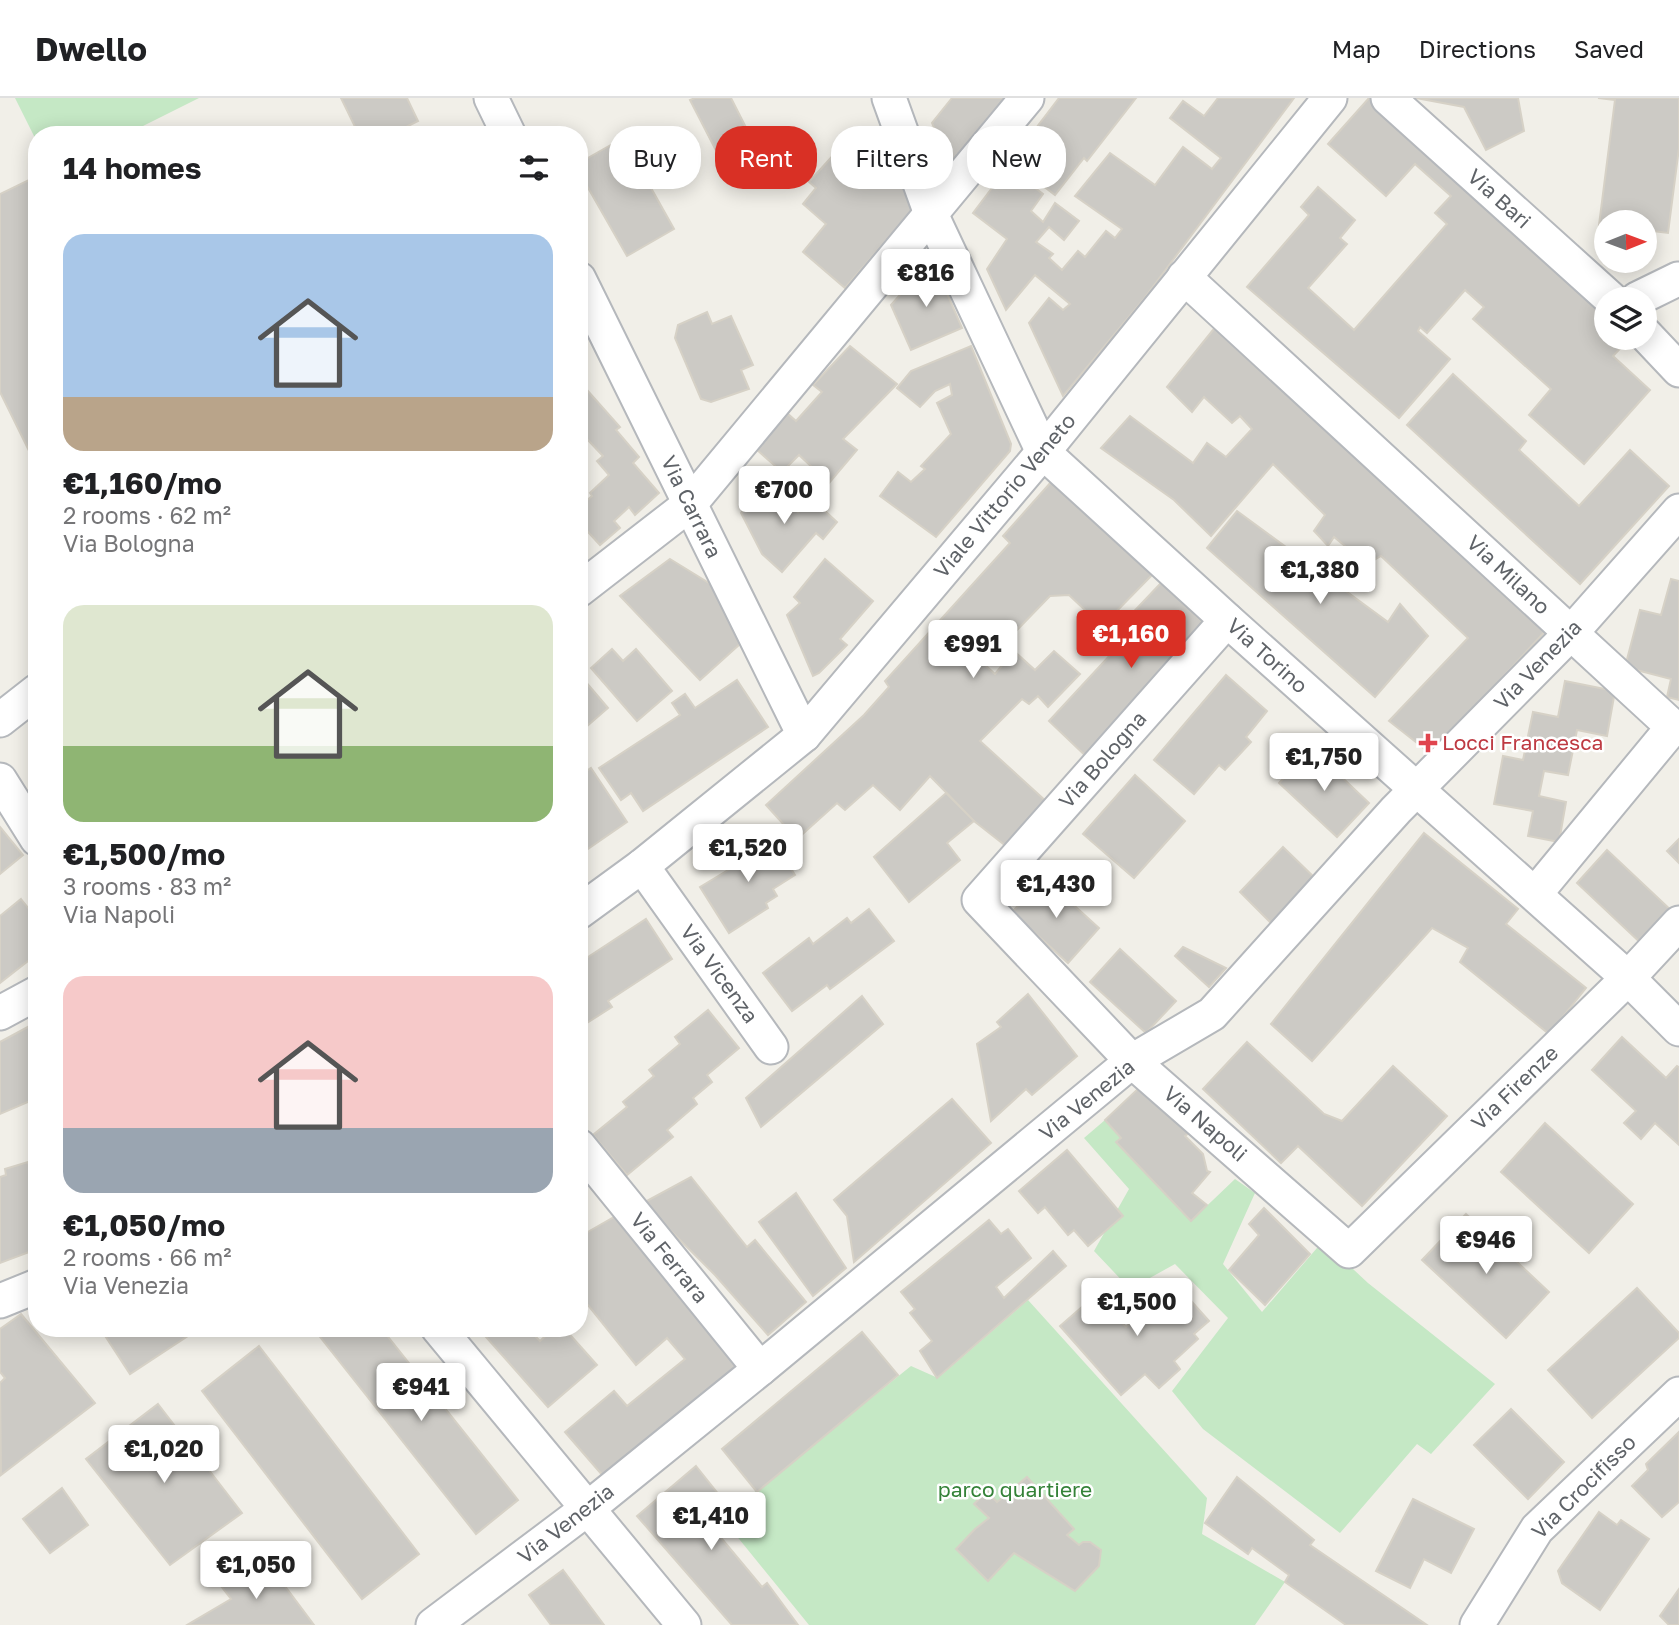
<!DOCTYPE html>
<meta charset="utf-8">
<style>
body{margin:0;font-family:"Golos Text",sans-serif;background:#f6f6f6;color:#202124;height:100vh;display:flex;flex-direction:column;font-size:26px;white-space:nowrap}
*{box-sizing:border-box;margin:0}
p{font-size:23px;color:#757577}
.icon{flex:none;width:38px;height:38px;fill:none;stroke:currentColor;stroke-width:2;stroke-linecap:round;stroke-linejoin:round}
.map{position:relative;flex:1;overflow:hidden}
.drawer{position:absolute;left:28px;top:28px;width:560px;height:1211px;display:flex;flex-direction:column;background:#fff;border-radius:28px;box-shadow:0 4px 18px #0003}
.drawer>*{flex:none}
.hud{position:absolute;left:609px;top:28px;width:665px;height:63px;display:flex;gap:14px}
.needle{width:46px;rotate:89deg}
.fabs{position:absolute;left:1594px;top:112px;display:grid;gap:14px}
.fabs a{display:grid;place-items:center;width:63px;height:63px;border-radius:50%;background:#fff;box-shadow:0 4px 18px #0003;font-size:35px}
.price{position:absolute;translate:-50% -60px;padding:0 16px;border-radius:7px;background:#fff;color:#222;font-size:23px;line-height:46px;filter:drop-shadow(0 2px 4px #0008)}
.price::after{content:'';position:absolute;left:50%;top:42px;width:21px;height:16px;margin-left:-10px;background:inherit;clip-path:polygon(0 0,100% 0,50% 100%)}
.price.selected{background:#d93025;color:#fff}
ul{padding:0;list-style:none}
li{display:grid;align-content:center;gap:14px;height:371px;padding:0 35px}
li span{display:grid;place-items:center;height:217px;border-radius:21px;color:#555}
li>.icon{margin-inline-start:auto}
span .icon{width:126px;height:126px;fill:#fffc;stroke-width:1}
li b{font-size:30px}
h2{display:flex;justify-content:space-between;align-items:center;height:84px;padding:0 35px;font-size:30px}
.tag{padding:0 24px;border-radius:28px;background:#fff;box-shadow:0 4px 18px #0003;font-size:24px;line-height:63px}
.tag.selected{background:#d93025;color:#fff}
header{display:flex;align-items:center;gap:42px;box-sizing:border-box;height:98px;padding:0 35px;background:#fff;border-bottom:2px solid #e0e0e0}
header strong{font-size:33px}
nav{display:flex;gap:38px;margin-inline-start:auto;font-size:24px}
.map>svg:first-child{display:block}
.green{fill:#c5e8c5}
.building{fill:#cccac5;stroke:#d6d1c6;stroke-width:2}
.lines{fill:none;stroke-linecap:round;stroke-linejoin:round}
.minor-casing{stroke:#b5b8bc;stroke-width:37}
.minor{stroke:#fff;stroke-width:33}
.health-dot{fill:#e0444e;stroke:#fff;stroke-width:2.5}
.labels{text-anchor:middle;stroke-width:5;stroke-linejoin:round;paint-order:stroke}
.street-label{font-size:21px;fill:#5f6368;stroke:#fff}
.health-label{font-size:21px;fill:#be3a42;stroke:#fff;text-anchor:start}
.park-label{font-size:21px;fill:#348238;stroke:#fff}
</style>
<header>
<strong>Dwello</strong>
<nav><a>Map</a><a>Directions</a><a>Saved</a></nav>
</header>
<div class="map">
<svg width="1679" height="1527" viewBox="0 0 1679 1527">
<rect width="100%" height="100%" fill="#f1efe8"/>
<!-- green -->
<g class="green">
<polygon points="15,0 199,0 125,37 37,37 37,44"/>
<polygon points="1105,1022 1191,1123 1235,1081 1255,1095 1223,1166 1262,1214 1323,1143 1368,1185 1495,1286 1431,1356 1417,1346 1340,1435 1203,1331 1172,1293 1228,1220 1175,1166 1130,1191 1094,1153 1129,1091 1084,1040"/>
<polygon points="1028,1202 1207,1400 1202,1436 1285,1484 1255,1527 809,1527 722,1420 911,1268 938,1280"/>
</g>
<!-- building -->
<g class="building">
<polygon points="341,0 407,0 418,23 390,37 359,37"/>
<polygon points="695,0 731,0 759,55 726,72 690,2"/>
<polygon points="952,0 1006,0 951,69 932,25"/>
<polygon points="1059,0 1136,0 1087,63 1084,60 1055,97 1011,63"/>
<polygon points="1218,0 1294,0 1143,202 1063,298 1029,225 1049,200 1063,212 1070,206 1035,177 1006,212 987,171 1007,141 973,115 1008,69 1043,96 1031,113 1043,124 1055,105 1079,123 1064,142 1049,129 1036,144 1053,156 1049,160 1062,172 1078,153 1085,159 1106,133 1115,140 1122,131 1075,98 1110,55 1155,87 1183,49 1212,71 1221,60 1170,20 1183,3 1204,18"/>
<polygon points="1369,0 1606,216 1606,240 1630,240 1613,258 1650,292 1584,366 1529,317 1551,291 1473,221 1484,209 1465,192 1427,235 1420,229 1418,233 1450,261 1399,320 1247,189 1309,117 1301,109 1318,89 1355,122 1340,140 1347,146 1308,190 1354,232 1447,126 1435,115 1451,98 1415,66 1386,98 1328,46"/>
<polygon points="1416,0 1518,0 1524,33 1486,52 1464,9"/>
<polygon points="1598,0 1679,0 1679,50 1668,135 1645,132 1645,124 1606,124 1606,127 1599,127 1615,2"/>
<polygon points="856,32 878,52 884,45 913,111 845,190 803,154 826,126 803,106 816,90 809,84"/>
<polygon points="623,40 674,131 627,158 579,74 579,65"/>
<polygon points="37,78 37,369 0,294 0,96"/>
<polygon points="932,161 962,230 911,252 891,207"/>
<polygon points="707,214 712,226 731,218 753,267 741,272 749,291 711,304 701,301 675,240 678,227"/>
<polygon points="1217,227 1551,527 1431,656 1389,623 1468,540 1381,458 1367,466 1334,439 1328,448 1314,433 1325,417 1273,366 1211,438 1174,402 1101,350 1130,318 1193,365 1207,345 1226,359 1252,331 1240,318 1232,325 1204,299 1192,314 1167,289"/>
<polygon points="850,248 897,286 843,341 857,352 829,385 799,357 782,374 756,351 788,316 796,323 822,294 813,287"/>
<polygon points="971,248 1011,346 1010,353 936,439 880,398 898,374 911,384 925,371 921,368 951,336 937,305 952,297 950,286 935,293 920,309 897,290 911,273"/>
<polygon points="1453,276 1526,343 1519,352 1579,408 1630,352 1669,388 1580,486 1407,327"/>
<polygon points="579,283 620,329 616,332 639,359 633,365 659,395 635,417 629,409 614,423 620,430 600,447 579,424 579,409 592,398 590,395 609,377 597,363 603,358 586,340 579,347"/>
<polygon points="1052,383 1154,475 1102,528 1069,497 1050,498 984,566 995,576 1014,553 1035,572 1054,553 1080,576 1048,609 1038,598 1029,606 1022,601 980,643 1047,704 1007,749 974,723 930,678 900,712 873,687 845,712 837,705 797,741 766,707 864,617 889,589 885,583 1010,445 1003,438"/>
<polygon points="767,387 798,414 811,400 837,424 823,441 816,435 782,474 762,456 741,415"/>
<polygon points="1237,413 1388,524 1400,506 1428,538 1375,599 1207,450"/>
<polygon points="670,461 712,487 740,546 700,582 620,498"/>
<polygon points="825,461 873,503 840,541 847,547 819,575 813,578 787,517 800,505 794,499"/>
<polygon points="1671,481 1679,483 1679,602 1667,599 1671,581 1625,569 1640,512 1661,517"/>
<polygon points="1161,485 1211,532 1090,662 1049,623 1113,554 1104,545"/>
<polygon points="612,551 623,563 636,551 672,593 637,623 591,570"/>
<polygon points="579,576 608,610 579,635"/>
<polygon points="1226,577 1267,613 1246,639 1251,644 1225,672 1219,667 1194,696 1154,662"/>
<polygon points="737,582 768,629 643,713 631,695 621,702 599,670 680,617 672,605 685,596 695,610"/>
<polygon points="1565,583 1615,593 1607,638 1577,632 1568,677 1544,673 1539,698 1566,704 1559,744 1528,738 1533,713 1494,706 1503,658 1523,662 1533,614 1558,619"/>
<polygon points="1312,651 1369,705 1337,739 1279,685"/>
<polygon points="591,670 627,724 579,757 579,678"/>
<polygon points="1135,677 1185,723 1134,780 1083,736"/>
<polygon points="946,695 974,723 947,745 960,762 909,804 874,759"/>
<polygon points="0,729 23,757 0,776"/>
<polygon points="1424,735 1518,811 1506,826 1586,890 1549,936 1460,864 1468,850 1432,830 1312,963 1271,926"/>
<polygon points="770,737 795,777 773,791 777,798 766,805 768,810 729,835 700,789 738,766 734,760"/>
<polygon points="1679,741 1679,765 1667,753"/>
<polygon points="1283,749 1317,782 1273,827 1240,794"/>
<polygon points="1607,752 1674,815 1644,848 1577,785"/>
<polygon points="1044,780 1099,830 1068,865 1012,814"/>
<polygon points="21,801 37,821 37,856 0,885 0,818"/>
<polygon points="869,811 894,843 830,891 827,887 792,913 763,875 809,840 813,846 847,820 851,825"/>
<polygon points="646,821 672,861 608,903 612,909 579,930 579,873 583,871 579,865"/>
<polygon points="1183,849 1226,870 1209,889 1175,858"/>
<polygon points="1120,851 1176,903 1146,935 1090,884"/>
<polygon points="1028,896 1077,958 1032,997 1026,991 991,1023 977,946 1001,929 997,924"/>
<polygon points="862,898 883,926 761,1029 746,1000"/>
<polygon points="708,912 739,950 707,977 712,984 693,1000 697,1006 667,1032 673,1039 627,1077 593,1037 627,1009 623,1004 654,978 649,972 680,946 675,939"/>
<polygon points="37,924 37,1000 0,1016 0,944"/>
<polygon points="1622,939 1666,980 1677,968 1679,969 1679,1047 1655,1025 1641,1041 1624,1025 1636,1013 1592,972"/>
<polygon points="1247,944 1324,1016 1342,1023 1393,968 1447,1018 1362,1108 1298,1048 1281,1065 1203,991"/>
<polygon points="1141,988 1190,1034 1185,1038 1203,1056 1207,1073 1210,1074 1192,1095 1207,1107 1191,1123 1116,1044 1121,1040 1105,1022"/>
<polygon points="952,1001 991,1045 854,1164 847,1118 834,1102"/>
<polygon points="1545,1025 1633,1106 1589,1155 1501,1074"/>
<polygon points="1067,1052 1123,1118 1088,1148 1074,1132 1068,1137 1045,1109 1038,1115 1019,1093"/>
<polygon points="28,1064 37,1093 37,1151 0,1165 0,1079 6,1077 5,1071"/>
<polygon points="691,1079 747,1149 755,1142 806,1204 768,1237 715,1177 643,1105"/>
<polygon points="796,1095 846,1170 813,1198 759,1124"/>
<polygon points="1264,1110 1310,1156 1265,1207 1229,1172 1259,1137 1249,1126"/>
<polygon points="1466,1116 1549,1194 1506,1240 1422,1162"/>
<polygon points="614,1119 742,1265 604,1379 565,1334 614,1293 627,1308 685,1261 667,1240 636,1267 579,1196 579,1139"/>
<polygon points="989,1122 1001,1136 1008,1131 1031,1160 996,1189 1004,1200 1053,1153 1066,1168 937,1280 920,1253 932,1243 910,1215 915,1211 901,1194"/>
<polygon points="1175,1185 1209,1223 1194,1236 1198,1241 1174,1263 1180,1271 1159,1290 1145,1276 1121,1297 1060,1228 1097,1196 1126,1229"/>
<polygon points="1637,1190 1679,1235 1679,1240 1592,1320 1548,1272"/>
<polygon points="21,1216 95,1305 1,1377 0,1285 5,1280 0,1274 0,1231"/>
<polygon points="100,1230 200,1230 130,1276"/>
<polygon points="313,1230 381,1230 518,1402 476,1436"/>
<polygon points="478,1230 537,1230 532,1235 540,1243 554,1230 564,1230 597,1267 548,1309"/>
<polygon points="862,1234 898,1277 757,1394 722,1351"/>
<polygon points="259,1248 419,1456 362,1501 202,1293"/>
<polygon points="158,1306 242,1415 170,1467 86,1361"/>
<polygon points="1511,1311 1564,1364 1528,1401 1474,1347"/>
<polygon points="1679,1334 1679,1404 1662,1419 1632,1388 1648,1372 1646,1366"/>
<polygon points="696,1368 731,1412 712,1429 762,1489 767,1485 798,1527 732,1527 637,1418"/>
<polygon points="1027,1379 1074,1431 1067,1437 1079,1447 1083,1444 1090,1444 1101,1452 1099,1468 1075,1493 1014,1455 988,1483 956,1451 975,1431 989,1420 974,1406 987,1393 997,1404"/>
<polygon points="1237,1379 1314,1442 1310,1447 1427,1527 1346,1527 1285,1484 1289,1477 1252,1450 1248,1456 1205,1425"/>
<polygon points="62,1390 88,1427 50,1455 23,1421"/>
<polygon points="1413,1401 1474,1431 1451,1475 1424,1461 1410,1490 1376,1473"/>
<polygon points="1599,1414 1617,1427 1621,1422 1649,1441 1600,1512 1562,1485 1558,1473"/>
<polygon points="264,1460 314,1527 187,1527 231,1501 221,1488"/>
<polygon points="563,1472 604,1527 551,1527 529,1497"/>
<polygon points="1679,1491 1679,1527 1669,1527 1660,1518"/>
</g>
<g class="lines">
<defs>
<g id="minor">
<polyline points="491,0 509,37"/>
<polyline points="889,0 931,116 1043,354 1227,522 1628,880 1679,931"/>
<polyline points="1388,0 1611,201"/>
<polyline points="1184,179 1673,629 1535,796"/>
<polyline points="579,181 804,637"/>
<polyline points="1637,201 1678,181"/>
<polyline points="1645,236 1679,272"/>
<polyline points="579,492 690,406 1027,0"/>
<polyline points="1227,522 979,802 1132,963 1349,1153 1628,880 1679,825"/>
<polyline points="0,622 37,593"/>
<polyline points="0,682 37,741"/>
<polyline points="642,768 771,949"/>
<polyline points="579,814 642,768 804,637 1043,354 1330,0"/>
<polyline points="0,915 37,895"/>
<polyline points="579,1048 760,1271"/>
<polyline points="0,1203 37,1188"/>
<polyline points="438,1230 684,1527"/>
<polyline points="433,1527 587,1411 760,1271 1132,963 1212,916 1396,712 1571,535 1679,413"/>
<polyline points="1477,1527 1537,1431 1679,1296"/>
</g>
</defs>
<!-- minor casing -->
<use href="#minor" class="minor-casing"/>
<!-- minor -->
<use href="#minor" class="minor"/>
</g>
<!-- markers -->
<path class="health-dot" d="M1424.5 634.5h7v7h7v7h-7v7h-7v-7h-7v-7h7z"/>
<g class="labels">
<!-- street labels -->
<g class="street-label">
<text transform="translate(1499 101) rotate(42)" y="7">Via Bari</text>
<text transform="translate(1005 398) rotate(-50)" y="7">Viale Vittorio Veneto</text>
<text transform="translate(691 409) rotate(64)" y="7">Via Carrara</text>
<text transform="translate(1508 477) rotate(43)" y="7">Via Milano</text>
<text transform="translate(1267 558) rotate(42)" y="7">Via Torino</text>
<text transform="translate(1538 567) rotate(-46)" y="7">Via Venezia</text>
<text transform="translate(1103 662) rotate(-49)" y="7">Via Bologna</text>
<text transform="translate(719 876) rotate(54)" y="7">Via Vicenza</text>
<text transform="translate(1515 990) rotate(-44)" y="7">Via Firenze</text>
<text transform="translate(1087 1002) rotate(-39)" y="7">Via Venezia</text>
<text transform="translate(1205 1026) rotate(41)" y="7">Via Napoli</text>
<text transform="translate(669 1160) rotate(51)" y="7">Via Ferrara</text>
<text transform="translate(1584 1389) rotate(-45)" y="7">Via Crocifisso</text>
<text transform="translate(566 1426) rotate(-38)" y="7">Via Venezia</text>
</g>
<!-- health labels -->
<g class="health-label">
<text x="1442" y="652">Locci Francesca</text>
</g>
<!-- park labels -->
<g class="park-label">
<text x="1015" y="1399">parco quartiere</text>
</g>
</g>
</svg>
<div class="fabs">
<a><svg class="needle" viewBox="-14 -14 28 28"><path d="M0-13l5 13h-10z" fill="#e53935"/><path d="M0 13l5-13h-10z" fill="#757577"/></svg></a>
<a><svg class="icon" aria-label="layers" viewBox="0 0 24 24"><path d="M12 4l9 5-9 5-9-5zM3 14l9 5 9-5"/></svg></a>
</div>
<b class="price" style="left:926px;top:211px">€816</b>
<b class="price" style="left:784px;top:428px">€700</b>
<b class="price" style="left:1320px;top:508px">€1,380</b>
<b class="price selected" style="left:1131px;top:572px">€1,160</b>
<b class="price" style="left:973px;top:582px">€991</b>
<b class="price" style="left:1324px;top:695px">€1,750</b>
<b class="price" style="left:748px;top:786px">€1,520</b>
<b class="price" style="left:1056px;top:822px">€1,430</b>
<b class="price" style="left:1486px;top:1178px">€946</b>
<b class="price" style="left:1137px;top:1240px">€1,500</b>
<b class="price" style="left:421px;top:1325px">€941</b>
<b class="price" style="left:164px;top:1387px">€1,020</b>
<b class="price" style="left:711px;top:1454px">€1,410</b>
<b class="price" style="left:256px;top:1503px">€1,050</b>
<div class="hud">
<a class="tag">Buy</a>
<a class="tag selected">Rent</a>
<a class="tag">Filters</a>
<a class="tag">New</a>
</div>
<section class="drawer">
<h2>14 homes<svg class="icon" aria-label="filters" viewBox="0 0 24 24"><path d="M4 7h16M4 17h16"/><circle cx="9" cy="7" r="2"/><circle cx="15" cy="17" r="2"/></svg></h2>
<ul>
<li><span style="background:linear-gradient(#a9c7e8 75%,#b9a48a 0)"><svg class="icon" aria-label="home" viewBox="0 0 24 24"><path d="M3 11l9-7 9 7M6 9v11h12V9"/></svg></span><div><b>€1,160/mo</b><p>2 rooms · 62 m²</p><p>Via Bologna</p></div></li>
<li><span style="background:linear-gradient(#dfe7d0 65%,#8fb573 0)"><svg class="icon" aria-label="home" viewBox="0 0 24 24"><path d="M3 11l9-7 9 7M6 9v11h12V9"/></svg></span><div><b>€1,500/mo</b><p>3 rooms · 83 m²</p><p>Via Napoli</p></div></li>
<li><span style="background:linear-gradient(#f6c9c9 70%,#9aa5b1 0)"><svg class="icon" aria-label="home" viewBox="0 0 24 24"><path d="M3 11l9-7 9 7M6 9v11h12V9"/></svg></span><div><b>€1,050/mo</b><p>2 rooms · 66 m²</p><p>Via Venezia</p></div></li>
</ul>
</section>
</div>
